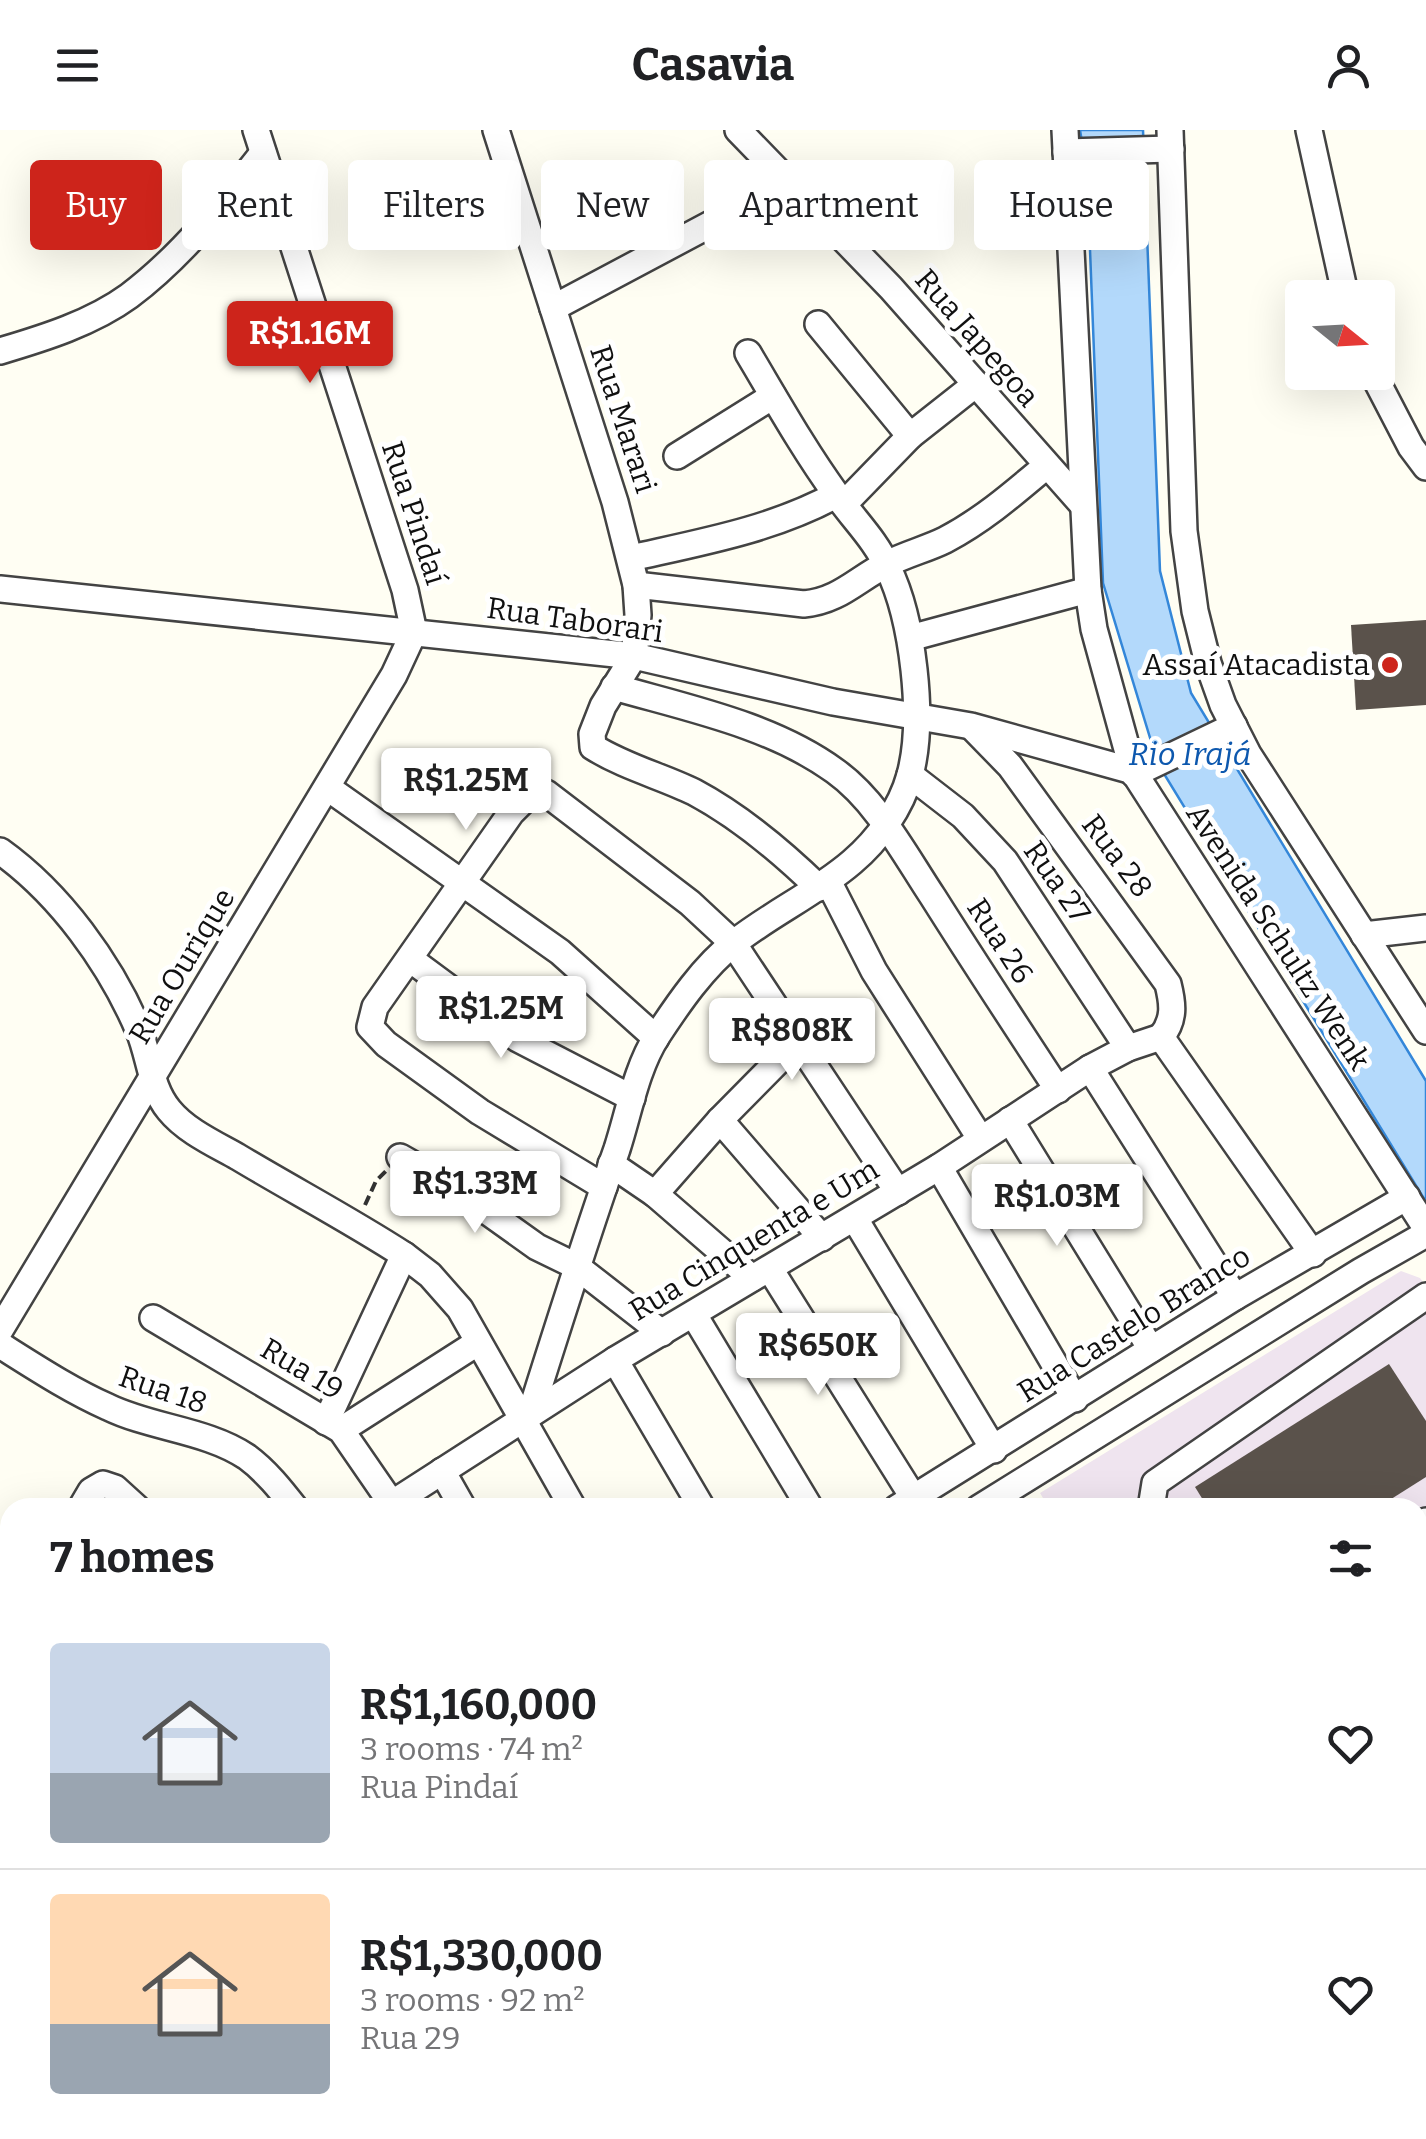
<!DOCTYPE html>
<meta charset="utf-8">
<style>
body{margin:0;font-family:Bitter,serif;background:#f2f2f2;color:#202124;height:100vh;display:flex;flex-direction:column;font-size:38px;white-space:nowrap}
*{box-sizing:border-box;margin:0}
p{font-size:32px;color:#757577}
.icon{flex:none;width:55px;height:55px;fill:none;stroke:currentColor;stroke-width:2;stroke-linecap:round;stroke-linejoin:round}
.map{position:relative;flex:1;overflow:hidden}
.sheet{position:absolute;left:0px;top:1368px;width:1428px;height:642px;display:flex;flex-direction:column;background:#fff;border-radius:30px 30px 0 0;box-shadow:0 10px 40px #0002}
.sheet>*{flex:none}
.top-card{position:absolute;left:30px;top:30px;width:1368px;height:90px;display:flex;gap:20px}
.needle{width:65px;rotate:108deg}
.controls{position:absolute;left:1285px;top:150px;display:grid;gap:20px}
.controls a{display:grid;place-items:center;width:110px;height:110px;border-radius:10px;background:#fff;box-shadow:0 10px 40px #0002;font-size:50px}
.price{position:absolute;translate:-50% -85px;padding:0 22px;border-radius:10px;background:#fff;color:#222;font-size:32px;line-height:65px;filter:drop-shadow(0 2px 5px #0008)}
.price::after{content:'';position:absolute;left:50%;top:60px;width:30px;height:22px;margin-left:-15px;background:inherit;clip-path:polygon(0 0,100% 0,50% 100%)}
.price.current{background:#cd241b;color:#fff}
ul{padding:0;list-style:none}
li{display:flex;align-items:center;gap:30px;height:250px;padding:0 50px}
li+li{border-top:2px solid #e0e0e0}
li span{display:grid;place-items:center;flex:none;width:280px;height:200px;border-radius:10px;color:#555}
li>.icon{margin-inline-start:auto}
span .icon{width:120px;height:120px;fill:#fffc;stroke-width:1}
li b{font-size:42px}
h2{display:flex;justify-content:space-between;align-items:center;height:120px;padding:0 50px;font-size:42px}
.pill{padding:0 35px;border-radius:10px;background:#fff;box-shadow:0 10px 40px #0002;font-size:35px;line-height:90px}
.pill.current{background:#cd241b;color:#fff}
header{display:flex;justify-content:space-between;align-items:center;height:130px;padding:0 50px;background:#fff;font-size:45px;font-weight:700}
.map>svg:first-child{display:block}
.industrial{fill:#efe4ef}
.water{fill:#b3d9fb;stroke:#3487d9;stroke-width:2.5}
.building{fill:#5a524b}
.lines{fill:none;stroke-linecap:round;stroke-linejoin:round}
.minor-casing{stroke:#434343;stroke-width:30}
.highway-casing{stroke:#212121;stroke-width:40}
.path{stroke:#323232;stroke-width:4;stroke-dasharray:10 5;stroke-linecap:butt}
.minor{stroke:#fff;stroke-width:25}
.highway{stroke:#ffb151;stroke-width:35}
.poi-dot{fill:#cd241b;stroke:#fff;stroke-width:4}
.labels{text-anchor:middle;stroke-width:10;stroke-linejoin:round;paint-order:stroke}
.street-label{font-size:30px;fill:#101010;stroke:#fff}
.poi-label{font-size:30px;fill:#101010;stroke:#fff;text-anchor:end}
.water-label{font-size:32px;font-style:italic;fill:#0d58ae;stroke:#fff}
</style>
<header><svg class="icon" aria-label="menu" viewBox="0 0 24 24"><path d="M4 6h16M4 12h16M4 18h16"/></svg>Casavia<svg class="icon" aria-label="person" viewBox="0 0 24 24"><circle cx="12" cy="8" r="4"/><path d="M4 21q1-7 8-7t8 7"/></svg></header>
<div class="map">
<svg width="1426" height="2009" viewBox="0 0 1426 2009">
<rect width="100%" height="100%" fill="#fffef3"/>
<!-- industrial -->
<polygon class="industrial" points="1401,1141 1420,1148 1426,1156 1426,1449 1418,1454 1418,1378 1049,1378 1040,1363"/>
<!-- water -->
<polygon class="water" points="1080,0 1143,0 1160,441 1191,563 1426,951 1426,1072 1158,634 1103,453 1087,43"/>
<!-- building -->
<g class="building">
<polygon points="1426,490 1426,575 1356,580 1351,495"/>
<polygon points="1389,1234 1426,1291 1426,1347 1377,1378 1208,1378 1195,1357"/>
</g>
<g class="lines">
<defs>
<g id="minor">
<path d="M 496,0 L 615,372 L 636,455 L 638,485 L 634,526 L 603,576 L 592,604 L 593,617 C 625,637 661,646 694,662 C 739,686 783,723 819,758"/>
<polyline points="738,0 891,158 1082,374"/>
<polyline points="1065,0 1088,460 1094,499 1133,641 1426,1098"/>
<polyline points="1170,0 1184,401 1195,481 1208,533 1223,575 1248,624 1426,901"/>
<polyline points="1309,0 1346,168"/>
<polyline points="1066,22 1171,19"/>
<polyline points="553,178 788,53"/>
<polyline points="818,194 910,306"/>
<path d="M 0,221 C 44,208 92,193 129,166 C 181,127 223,74 263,23"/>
<polyline points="1372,242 1411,317 1426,337"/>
<polyline points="677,326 773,266"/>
<polyline points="844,374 910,306 976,254"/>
<path d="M 631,428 C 702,412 771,400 836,365"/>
<path d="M 636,455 L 804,474 C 839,471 857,449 887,434 C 906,424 927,419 945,410 C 983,390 1014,363 1046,336"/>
<polyline points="0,459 634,526 833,572 971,596 1133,641"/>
<polyline points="910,508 1088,460"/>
<path d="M 614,557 C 687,578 772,595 835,641 C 877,671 905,725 933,767 C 974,832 1016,896 1058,960"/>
<path d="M 973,598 L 1010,636 L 1168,854 C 1173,874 1175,890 1161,907"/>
<polyline points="1134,644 1234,596"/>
<polyline points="910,645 963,686 1005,731 1128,918"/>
<polyline points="328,658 560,822 656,908"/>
<path d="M 0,721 C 60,764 110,833 139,901 C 150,927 150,957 169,980 C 186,1001 215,1014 238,1027 C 293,1060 350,1090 404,1125 L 430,1145 L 460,1179 L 573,1378"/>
<polyline points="828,751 874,841 980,1008"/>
<polyline points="1364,805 1426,798"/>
<polyline points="410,829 518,909 632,968"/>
<polyline points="1161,907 1313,1124"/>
<polyline points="1090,938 1235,1167"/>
<polyline points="720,990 822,1108"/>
<polyline points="1010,990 1151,1219"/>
<polyline points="400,1027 453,1057 537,1117 576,1136 662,1203"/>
<polyline points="611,1034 655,1064 752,1148"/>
<polyline points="939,1037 1075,1269"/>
<polyline points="604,1057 480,982 386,914 370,897 375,877 511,683 532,662 546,663 690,773 733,813 898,1062"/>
<polyline points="655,1064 720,990 798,911"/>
<polyline points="855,1089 994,1320"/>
<polyline points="770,1139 913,1367"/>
<polyline points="694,1185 810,1378"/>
<polyline points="153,1188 341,1300 392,1374"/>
<polyline points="0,1200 394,545 414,502 405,460 256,0"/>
<path d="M 0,1215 C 35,1237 70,1260 108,1277 C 151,1298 207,1300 247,1327 C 266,1341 281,1360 295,1378"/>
<polyline points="615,1230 702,1378"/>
<path d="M 530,1285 C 558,1196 586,1107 617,1019 C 629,982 636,939 657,906 C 678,874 704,836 734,813 C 772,783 816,763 852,732 C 878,710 901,678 910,645 C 925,589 913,489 888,438 C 875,409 853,389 836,364 C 804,320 776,270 748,223"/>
<polyline points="326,1292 404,1125"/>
<polyline points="341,1300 477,1213"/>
<polyline points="442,1341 463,1378"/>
<polyline points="81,1378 91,1361 103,1354 115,1358 137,1378"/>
<polyline points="385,1378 615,1230 939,1037 1090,938 1128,918 1161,907"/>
<polyline points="897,1378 1235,1167 1407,1067"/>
<polyline points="979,1378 1361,1141 1426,1104"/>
<polyline points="1151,1378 1155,1353 1426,1166"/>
<polyline points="1418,1395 1426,1391"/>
<polyline points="0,1611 10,1617"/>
<polyline points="1418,1754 1426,1749"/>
<polyline points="1418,1826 1426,1820"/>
<polyline points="0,1937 10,1930"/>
<polyline points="0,1991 10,1985"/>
<polyline points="276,2000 281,2009"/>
<polyline points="502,2000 507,2008"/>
<polyline points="1364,2000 1370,2009"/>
<polyline points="1011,2009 1025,2000"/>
<polyline points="1068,2009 1082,2000"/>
<polyline points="1125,2009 1139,2000"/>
</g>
<g id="highway">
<polyline points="1418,1471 1426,1466"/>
<polyline points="1418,1502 1426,1497"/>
<polyline points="1418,1593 1426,1588"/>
<polyline points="1418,1624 1426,1619"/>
<polyline points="558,2009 571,2000"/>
<polyline points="619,2009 633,2000"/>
<polyline points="742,2009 756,2000"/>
<polyline points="777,2009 793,2000"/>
</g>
</defs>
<!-- minor casing -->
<use href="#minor" class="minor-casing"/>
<!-- highway casing -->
<use href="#highway" class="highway-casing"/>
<!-- path -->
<polyline class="path" points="365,1075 376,1051 386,1041"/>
<!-- minor -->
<use href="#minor" class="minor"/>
<!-- highway -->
<use href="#highway" class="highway"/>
</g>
<!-- markers -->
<circle class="poi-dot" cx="1390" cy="535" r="10"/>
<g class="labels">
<!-- street labels -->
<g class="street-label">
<text transform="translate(977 208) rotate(49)" y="10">Rua Japegoa</text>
<text transform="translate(623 289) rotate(72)" y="10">Rua Marari</text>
<text transform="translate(414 383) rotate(72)" y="10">Rua Pindaí</text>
<text transform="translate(575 490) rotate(8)" y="10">Rua Taborari</text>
<text transform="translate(1117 726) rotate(53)" y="10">Rua 28</text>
<text transform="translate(1057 752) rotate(55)" y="10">Rua 27</text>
<text transform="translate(1278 807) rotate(57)" y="10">Avenida Schultz Wenk</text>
<text transform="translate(1000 811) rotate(57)" y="10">Rua 26</text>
<text transform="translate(182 836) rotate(-59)" y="10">Rua Ourique</text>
<text transform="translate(754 1110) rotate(-31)" y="10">Rua Cinquenta e Um</text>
<text transform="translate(1134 1194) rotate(-32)" y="10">Rua Castelo Branco</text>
<text transform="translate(302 1239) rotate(31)" y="10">Rua 19</text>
<text transform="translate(163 1260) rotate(19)" y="10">Rua 18</text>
</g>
<!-- poi labels -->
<g class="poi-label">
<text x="1370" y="545">Assaí Atacadista</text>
</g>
<!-- water labels -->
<g class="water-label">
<text x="1190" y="635">Rio Irajá</text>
</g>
</g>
</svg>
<div class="controls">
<a><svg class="needle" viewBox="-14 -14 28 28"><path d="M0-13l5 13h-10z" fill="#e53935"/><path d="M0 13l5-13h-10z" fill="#757577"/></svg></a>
</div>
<b class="price current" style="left:310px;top:256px">R$1.16M</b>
<b class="price" style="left:466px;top:703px">R$1.25M</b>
<b class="price" style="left:501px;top:931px">R$1.25M</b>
<b class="price" style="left:792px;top:953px">R$808K</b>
<b class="price" style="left:475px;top:1106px">R$1.33M</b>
<b class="price" style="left:1057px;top:1119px">R$1.03M</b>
<b class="price" style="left:818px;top:1268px">R$650K</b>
<div class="top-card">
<a class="pill current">Buy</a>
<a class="pill">Rent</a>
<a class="pill">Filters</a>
<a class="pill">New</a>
<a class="pill">Apartment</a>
<a class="pill">House</a>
</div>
<section class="sheet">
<h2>7 homes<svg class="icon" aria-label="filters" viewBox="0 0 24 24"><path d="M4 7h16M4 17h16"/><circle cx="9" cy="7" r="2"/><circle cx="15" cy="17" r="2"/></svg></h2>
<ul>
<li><span style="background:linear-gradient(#c9d6e8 65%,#9aa5b1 0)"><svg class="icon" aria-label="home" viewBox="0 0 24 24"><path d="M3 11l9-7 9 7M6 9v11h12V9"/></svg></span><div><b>R$1,160,000</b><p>3 rooms · 74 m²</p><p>Rua Pindaí</p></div><svg class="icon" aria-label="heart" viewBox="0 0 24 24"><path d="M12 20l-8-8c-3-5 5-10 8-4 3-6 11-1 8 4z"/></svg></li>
<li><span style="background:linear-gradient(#ffd9b3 65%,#9aa5b1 0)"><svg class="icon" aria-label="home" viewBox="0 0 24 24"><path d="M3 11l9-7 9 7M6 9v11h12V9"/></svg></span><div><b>R$1,330,000</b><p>3 rooms · 92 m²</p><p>Rua 29</p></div><svg class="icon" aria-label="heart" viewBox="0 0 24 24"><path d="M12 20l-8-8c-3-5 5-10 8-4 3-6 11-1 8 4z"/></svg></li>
</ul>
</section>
</div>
